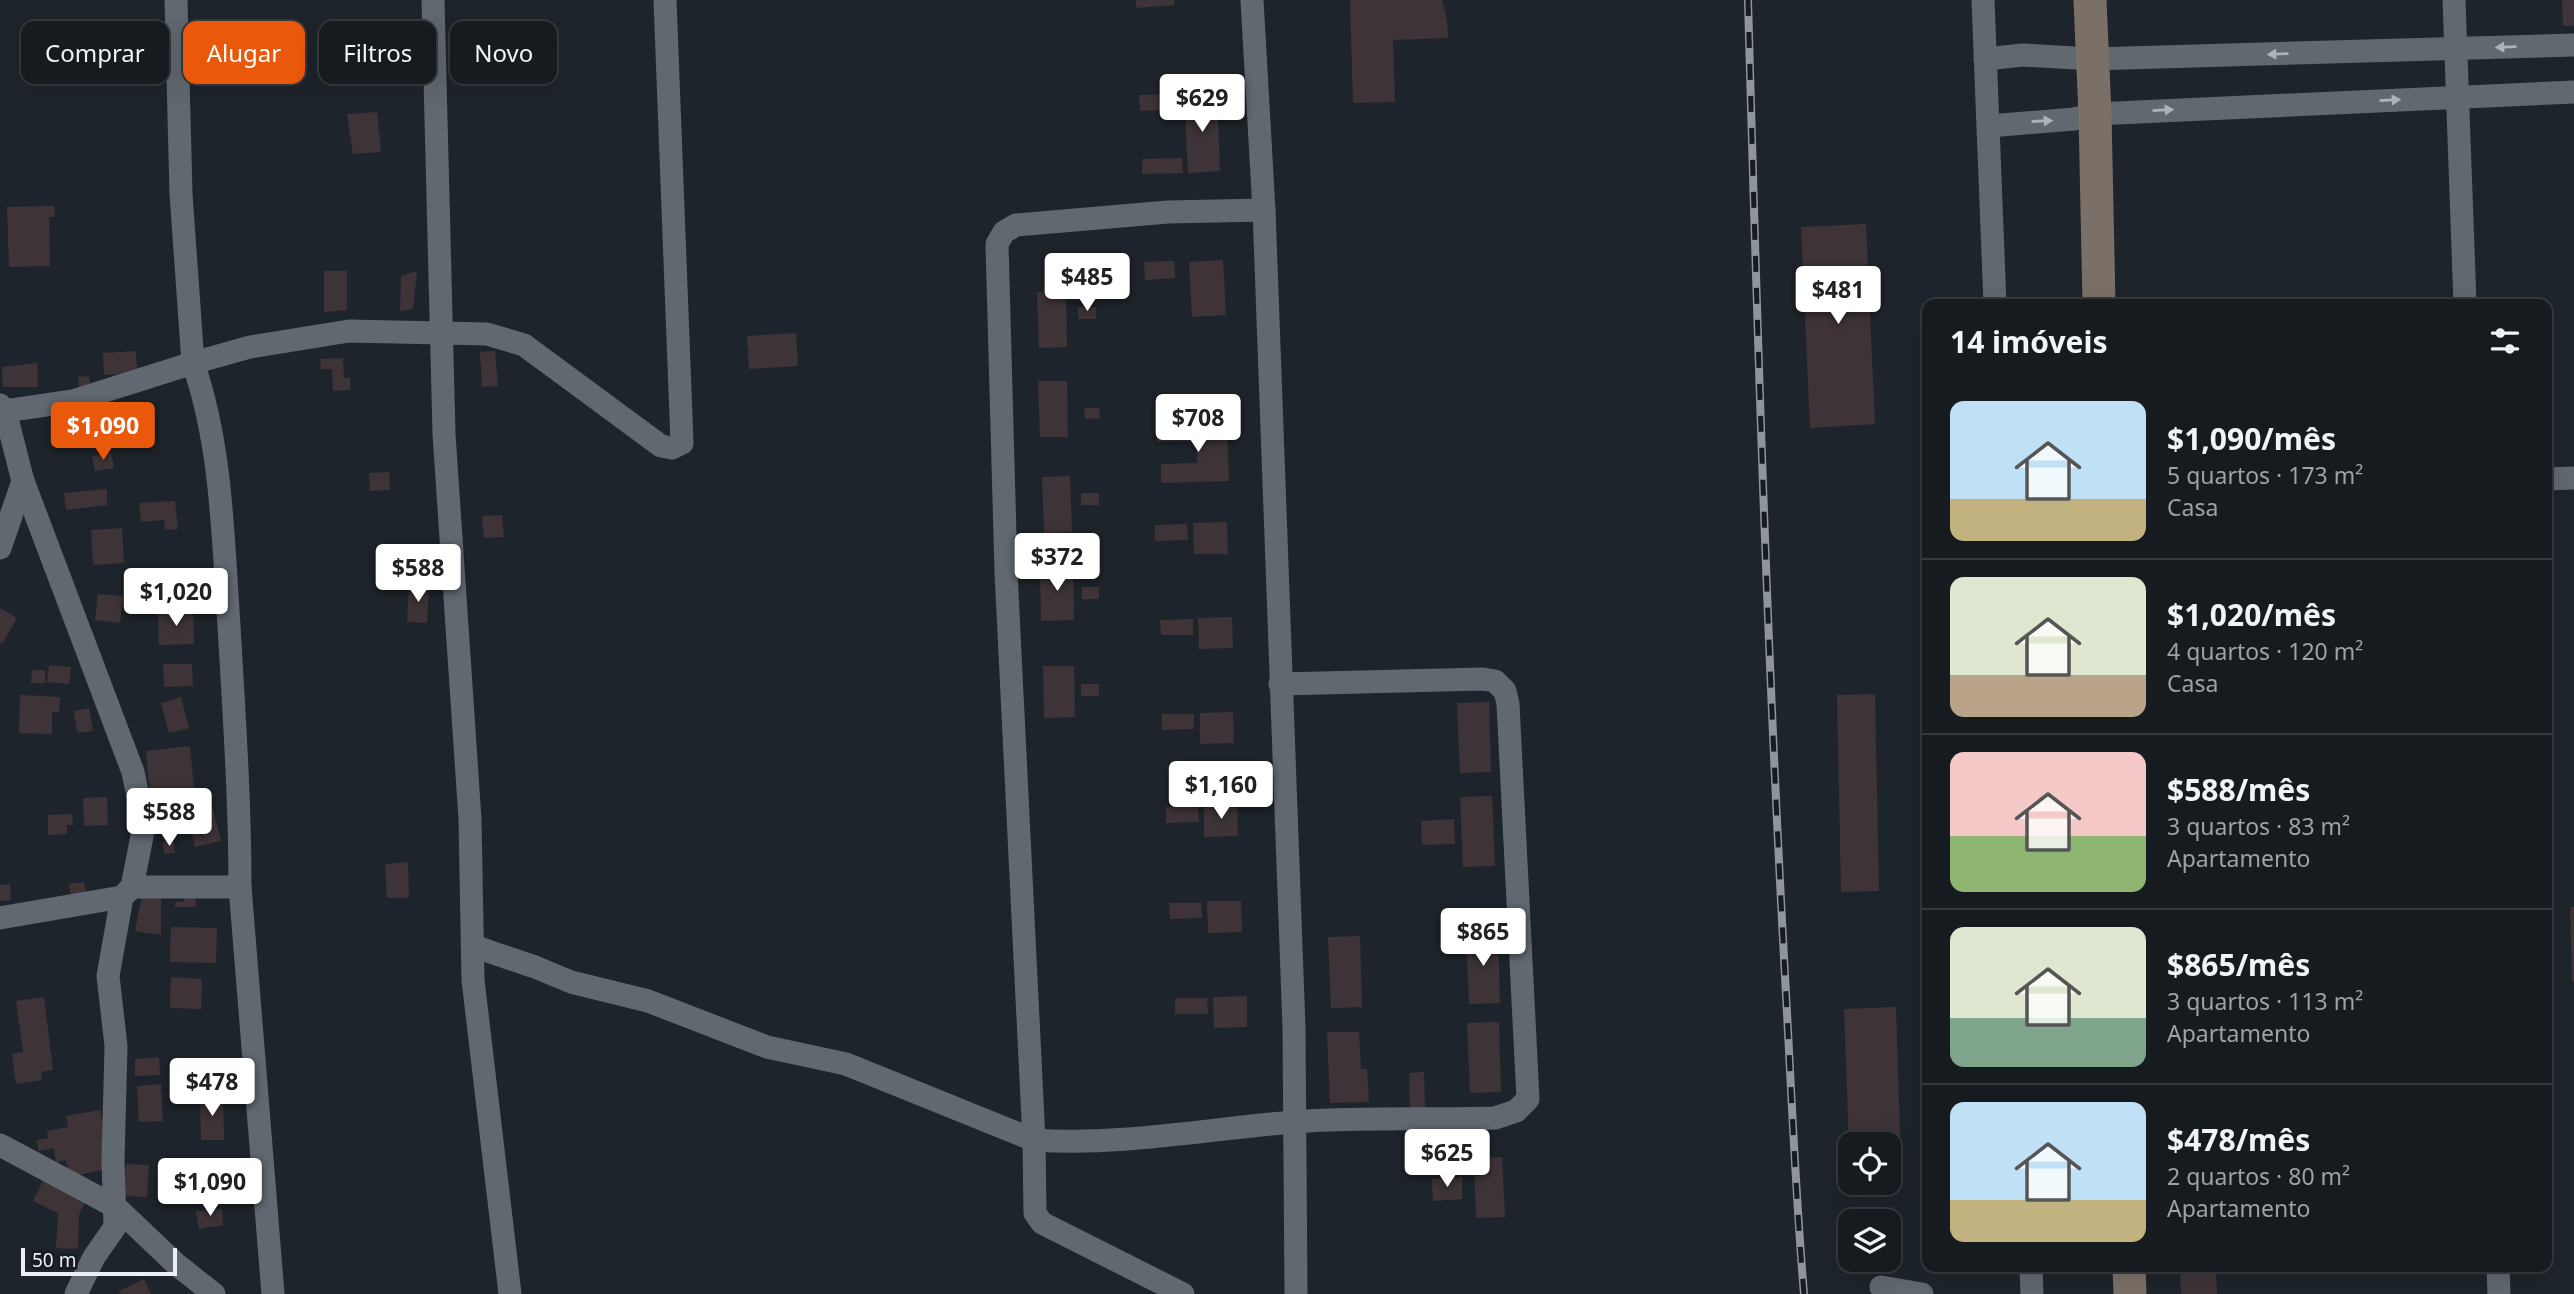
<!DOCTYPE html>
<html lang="pt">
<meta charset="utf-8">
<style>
body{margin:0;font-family:"Noto Sans",sans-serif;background:#23282d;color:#f1f3f6;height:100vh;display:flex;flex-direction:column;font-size:26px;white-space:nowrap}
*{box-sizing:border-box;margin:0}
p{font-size:23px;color:#9ea1a5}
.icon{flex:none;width:38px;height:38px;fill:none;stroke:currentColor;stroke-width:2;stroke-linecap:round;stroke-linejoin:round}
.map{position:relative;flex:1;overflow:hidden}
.details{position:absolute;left:1922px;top:299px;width:630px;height:973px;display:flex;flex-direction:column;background:#161b20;border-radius:14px;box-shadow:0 7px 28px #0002,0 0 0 2px #35393e}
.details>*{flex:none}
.banner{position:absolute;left:21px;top:21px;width:665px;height:63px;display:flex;gap:14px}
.tools{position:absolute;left:1838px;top:1132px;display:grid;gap:14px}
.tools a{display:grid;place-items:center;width:63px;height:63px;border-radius:14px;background:#161b20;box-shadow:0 7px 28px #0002,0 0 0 2px #35393e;font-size:35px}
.scale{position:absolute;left:21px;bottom:18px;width:156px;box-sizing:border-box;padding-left:7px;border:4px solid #ecf0f5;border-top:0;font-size:19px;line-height:24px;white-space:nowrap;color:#ecf0f5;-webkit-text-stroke:5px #151b21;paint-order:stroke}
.price{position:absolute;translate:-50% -60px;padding:0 16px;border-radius:7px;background:#fff;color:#222;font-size:23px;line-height:46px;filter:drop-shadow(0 2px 4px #0008)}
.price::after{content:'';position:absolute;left:50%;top:42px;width:21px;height:16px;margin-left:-10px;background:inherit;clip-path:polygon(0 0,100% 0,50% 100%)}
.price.on{background:#ea580c;color:#fff}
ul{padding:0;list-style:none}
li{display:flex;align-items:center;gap:21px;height:175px;padding:0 28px}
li+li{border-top:2px solid #35393e}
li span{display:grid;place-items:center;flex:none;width:196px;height:140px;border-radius:14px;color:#555}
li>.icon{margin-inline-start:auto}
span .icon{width:84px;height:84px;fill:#fffc;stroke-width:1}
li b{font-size:30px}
h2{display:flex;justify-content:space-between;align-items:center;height:84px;padding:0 28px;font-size:30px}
.pill{padding:0 24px;border-radius:14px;background:#161b20;box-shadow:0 7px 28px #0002,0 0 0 2px #35393e;font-size:24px;line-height:63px}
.pill.on{background:#ea580c;color:#fff}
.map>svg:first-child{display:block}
.building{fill:#3e3438}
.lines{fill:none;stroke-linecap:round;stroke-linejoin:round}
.street{stroke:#616870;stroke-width:23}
.secondary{stroke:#7b7067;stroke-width:33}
.rail-casing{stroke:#90959b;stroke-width:8}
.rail{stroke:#151b21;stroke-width:5;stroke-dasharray:16;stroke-linecap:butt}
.oneway{fill:#adb3b9}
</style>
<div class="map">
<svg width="2574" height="1294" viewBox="0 0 2574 1294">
<rect width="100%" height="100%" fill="#1e242b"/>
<!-- building -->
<g class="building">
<polygon points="1136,0 1174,0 1174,5 1136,8"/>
<polygon points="1350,0 1442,0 1447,20 1448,38 1393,40 1395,102 1353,103"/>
<polygon points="2562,0 2574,0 2574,26 2563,26"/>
<polygon points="1180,94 1181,109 1140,111 1139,95"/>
<polygon points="1217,95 1220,171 1188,173 1184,97"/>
<polygon points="377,112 381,152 353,154 347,114"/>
<polygon points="1182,158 1183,173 1142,174 1142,159"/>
<polygon points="54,206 55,217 49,217 50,266 9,267 7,207"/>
<polygon points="1866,224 1875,424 1810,428 1801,227"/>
<polygon points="1223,260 1226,315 1192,317 1189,262"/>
<polygon points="1174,261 1175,278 1145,280 1144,262"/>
<polygon points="324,271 347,271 347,310 324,312"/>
<polygon points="417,271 413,309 400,311 401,276"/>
<polygon points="1066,291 1067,347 1039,348 1037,292"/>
<rect x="1078" y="307" width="18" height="12"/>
<polygon points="796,333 798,366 749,369 747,336"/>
<polygon points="136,351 137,373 104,375 103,353"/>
<polygon points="495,351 498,386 482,387 480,352"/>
<polygon points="343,358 344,378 350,378 350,390 333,391 332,369 321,369 320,359"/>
<polygon points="37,363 38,387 3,387 2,367"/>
<polygon points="89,376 90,387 79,388 78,377"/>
<polygon points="1038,381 1067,381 1068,437 1040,437"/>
<polygon points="1084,408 1099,408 1100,418 1085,419"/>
<polygon points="1227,425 1229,481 1161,483 1161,464 1197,463 1196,441 1157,442 1157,426"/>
<polygon points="111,452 114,468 95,471 92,456"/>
<polygon points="389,472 390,490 370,491 369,473"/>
<polygon points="1070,476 1072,532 1044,533 1042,477"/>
<polygon points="107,489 107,505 66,510 64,493"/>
<rect x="1081" y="493" width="18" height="12"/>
<polygon points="175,501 178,529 165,530 164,520 141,522 139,503"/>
<polygon points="502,515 504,537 484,538 482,516"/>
<polygon points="1227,522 1228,554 1194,554 1193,523"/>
<polygon points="1187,524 1188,540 1155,541 1155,525"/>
<polygon points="122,528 124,563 93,565 91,530"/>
<polygon points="1073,565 1074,620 1041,621 1040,566"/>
<polygon points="409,585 429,586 427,623 407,622"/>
<rect x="1082" y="587" width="17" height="12"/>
<polygon points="98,594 123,596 120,623 95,620"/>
<polygon points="0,608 17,618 2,644 0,643"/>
<polygon points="193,612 194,644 159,645 158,613"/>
<polygon points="1232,617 1233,648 1199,649 1198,618"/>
<polygon points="1193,619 1193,635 1161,635 1160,620"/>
<polygon points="163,664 192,664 193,686 164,687"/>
<polygon points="49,665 71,667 69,684 47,682"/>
<polygon points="1043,666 1074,666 1075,717 1044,718"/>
<polygon points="32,670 45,670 45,683 31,683"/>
<rect x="1081" y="684" width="18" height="12"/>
<polygon points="1875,694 1879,891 1841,892 1837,695"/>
<polygon points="20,695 60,697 59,712 52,712 52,734 19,733"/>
<polygon points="181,697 189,728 169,733 161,703"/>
<polygon points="1489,702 1491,772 1460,773 1457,703"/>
<polygon points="89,708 93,731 77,733 74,711"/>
<polygon points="1233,712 1234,743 1200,744 1200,713"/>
<polygon points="1162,714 1194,714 1194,729 1162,730"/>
<polygon points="190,746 194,790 150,795 146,751"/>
<polygon points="1492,796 1495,866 1463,867 1460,797"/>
<polygon points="107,797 108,825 84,826 83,798"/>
<polygon points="1204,805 1237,805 1238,836 1204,837"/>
<polygon points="1198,806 1199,822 1166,823 1166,807"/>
<polygon points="213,808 221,841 195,847 187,815"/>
<polygon points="72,814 73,825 67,825 67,834 48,835 48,815"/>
<polygon points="1454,819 1455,844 1422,845 1421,821"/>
<polygon points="163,842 174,842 175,853 164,854"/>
<polygon points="408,862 409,898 387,898 385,864"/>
<polygon points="84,882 87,898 71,900 69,884"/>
<polygon points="10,884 11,900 0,901 0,885"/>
<polygon points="161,893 161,935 135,931 142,895"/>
<polygon points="184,893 195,893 196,907 175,907 175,902 184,902"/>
<polygon points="1207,901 1241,901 1242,932 1208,933"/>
<polygon points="1169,903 1201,903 1202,918 1170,919"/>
<polygon points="2570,907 2574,907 2574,981 2572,981"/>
<polygon points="171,927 217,928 216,963 170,962"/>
<polygon points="1498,933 1500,1003 1469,1004 1466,934"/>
<polygon points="1360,936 1362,1007 1331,1008 1328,937"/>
<polygon points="171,977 202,979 201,1009 170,1008"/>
<polygon points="1247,996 1247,1027 1214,1028 1213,997"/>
<polygon points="44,997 53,1070 41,1072 42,1080 16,1084 12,1054 23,1052 16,1001"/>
<polygon points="1175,998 1207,998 1208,1014 1175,1014"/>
<polygon points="1896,1007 1901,1163 1888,1164 1888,1144 1849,1144 1844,1009"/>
<polygon points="1499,1022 1501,1092 1470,1093 1467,1023"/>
<polygon points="1327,1032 1359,1032 1361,1069 1367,1069 1369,1102 1330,1103"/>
<polygon points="159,1057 160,1075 135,1076 135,1059"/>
<polygon points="1424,1072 1425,1109 1410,1110 1409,1073"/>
<polygon points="161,1084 163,1121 139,1122 137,1086"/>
<polygon points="200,1096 223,1096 224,1140 201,1140"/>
<polygon points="100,1110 111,1168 69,1177 66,1160 56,1162 54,1148 39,1151 36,1140 48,1138 47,1131 68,1127 66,1116"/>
<polygon points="1502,1157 1505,1217 1476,1218 1474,1158"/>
<polygon points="126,1164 149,1165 147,1197 124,1196"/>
<polygon points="1462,1177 1462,1199 1433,1201 1432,1179"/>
<polygon points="43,1181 85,1202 79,1215 78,1249 56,1248 58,1213 33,1201"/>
<polygon points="222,1209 223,1225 199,1229 196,1211"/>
<polygon points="2180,1267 2216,1267 2217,1294 2181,1294"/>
<polygon points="144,1279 151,1294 121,1294 119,1291"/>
</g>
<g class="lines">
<!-- street -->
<g class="street">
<polyline points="433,0 444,434 470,819 473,980 510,1294"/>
<polyline points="1252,0 1264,210 1294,1028 1296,1294"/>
<polyline points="1983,0 1995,304"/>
<polyline points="2454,0 2465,304"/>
<polyline points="1985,59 2023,55 2092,59 2574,45"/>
<polyline points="1989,126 2074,119 2095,114 2574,92"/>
<path d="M 1264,210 L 1168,212 L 1016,225 L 1004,232 L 997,244 L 1006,572 L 1034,1140 C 1120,1146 1207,1129 1293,1122 C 1360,1117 1428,1120 1495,1118 L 1516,1111 L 1528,1099 L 1508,704 L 1505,691 L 1495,681 L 1483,679 L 1280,684"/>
<polyline points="0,405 5,411 23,481 0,548"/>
<polyline points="5,411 73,401 193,363 181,194 176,0"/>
<polyline points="2546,479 2574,478"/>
<polyline points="23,481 133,772 144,826 132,887 122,897 108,976 116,1046 113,1161 115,1227 94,1257 76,1294"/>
<path d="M 132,887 L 240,887 C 240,800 234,713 229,626 C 223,539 222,446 193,363 L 250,347 L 349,331 L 487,334 L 524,345 L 661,446 L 672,448 L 682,443 L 665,0"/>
<polyline points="240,887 273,1294"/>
<polyline points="0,918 122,897"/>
<polyline points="473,946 535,967 571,982 648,1001 767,1047 846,1064 1034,1140 1035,1213 1042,1223 1183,1294"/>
<polyline points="0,1145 116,1207 176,1264 214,1294"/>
<polyline points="2031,1267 2032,1294"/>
<polyline points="2498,1267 2499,1294"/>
<polyline points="1881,1287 1922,1294"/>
</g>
<!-- secondary -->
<g class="secondary">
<polyline points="2090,0 2095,114 2099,304"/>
<polyline points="2129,1267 2130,1294"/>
</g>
<defs>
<path id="rail" d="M 1748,0 C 1757,325 1767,651 1785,976 C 1791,1082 1795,1188 1804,1294"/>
</defs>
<!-- rail casing -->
<use href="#rail" class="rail-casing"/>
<!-- rail -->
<use href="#rail" class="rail"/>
</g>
<!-- one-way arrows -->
<defs><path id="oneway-solid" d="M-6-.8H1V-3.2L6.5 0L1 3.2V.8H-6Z" transform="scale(1.75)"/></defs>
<g class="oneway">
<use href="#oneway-solid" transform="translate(2506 47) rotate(178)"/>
<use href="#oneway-solid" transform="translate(2278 54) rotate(178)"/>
<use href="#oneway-solid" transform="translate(2390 100) rotate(-3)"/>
<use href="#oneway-solid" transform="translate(2163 110) rotate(-3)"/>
<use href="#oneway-solid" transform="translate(2042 121) rotate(-3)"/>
</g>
</svg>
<div class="tools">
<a><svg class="icon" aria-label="locate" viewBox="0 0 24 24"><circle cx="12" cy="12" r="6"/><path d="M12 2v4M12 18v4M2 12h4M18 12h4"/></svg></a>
<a><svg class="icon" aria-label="layers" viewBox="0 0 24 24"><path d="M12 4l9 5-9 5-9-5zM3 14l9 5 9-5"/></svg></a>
</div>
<div class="scale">50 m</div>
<b class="price" style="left:1202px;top:134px">$629</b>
<b class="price" style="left:1087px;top:313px">$485</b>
<b class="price" style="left:1838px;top:326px">$481</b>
<b class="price" style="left:1198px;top:454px">$708</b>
<b class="price on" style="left:103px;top:462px">$1,090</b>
<b class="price" style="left:1057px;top:593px">$372</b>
<b class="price" style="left:418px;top:604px">$588</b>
<b class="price" style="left:176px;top:628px">$1,020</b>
<b class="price" style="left:1221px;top:821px">$1,160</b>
<b class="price" style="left:169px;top:848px">$588</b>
<b class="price" style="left:1483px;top:968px">$865</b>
<b class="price" style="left:212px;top:1118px">$478</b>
<b class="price" style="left:1447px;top:1189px">$625</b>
<b class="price" style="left:210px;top:1218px">$1,090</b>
<div class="banner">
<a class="pill">Comprar</a>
<a class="pill on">Alugar</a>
<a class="pill">Filtros</a>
<a class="pill">Novo</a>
</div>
<section class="details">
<h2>14 imóveis<svg class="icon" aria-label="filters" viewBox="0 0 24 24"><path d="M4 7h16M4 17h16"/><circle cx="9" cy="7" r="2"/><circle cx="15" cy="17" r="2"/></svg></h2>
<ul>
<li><span style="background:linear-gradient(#bfe0f5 70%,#c2b280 0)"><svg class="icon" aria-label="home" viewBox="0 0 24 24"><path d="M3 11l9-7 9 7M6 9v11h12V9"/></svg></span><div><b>$1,090/mês</b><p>5 quartos · 173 m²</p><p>Casa</p></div></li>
<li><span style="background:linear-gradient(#dfe7d0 70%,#b9a48a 0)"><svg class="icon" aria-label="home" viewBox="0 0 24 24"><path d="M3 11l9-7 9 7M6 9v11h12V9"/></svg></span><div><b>$1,020/mês</b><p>4 quartos · 120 m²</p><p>Casa</p></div></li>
<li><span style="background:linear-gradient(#f6c9c9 60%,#8fb573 0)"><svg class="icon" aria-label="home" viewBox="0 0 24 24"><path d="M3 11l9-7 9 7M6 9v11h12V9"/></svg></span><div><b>$588/mês</b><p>3 quartos · 83 m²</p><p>Apartamento</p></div></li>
<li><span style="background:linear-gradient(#dfe7d0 65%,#7fa58c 0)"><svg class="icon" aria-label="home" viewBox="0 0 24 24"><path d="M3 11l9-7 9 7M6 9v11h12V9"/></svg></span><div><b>$865/mês</b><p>3 quartos · 113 m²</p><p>Apartamento</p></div></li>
<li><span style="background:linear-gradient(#bfe0f5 70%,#c2b280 0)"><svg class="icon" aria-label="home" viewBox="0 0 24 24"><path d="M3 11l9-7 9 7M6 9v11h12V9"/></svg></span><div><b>$478/mês</b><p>2 quartos · 80 m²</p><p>Apartamento</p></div></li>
</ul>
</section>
</div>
